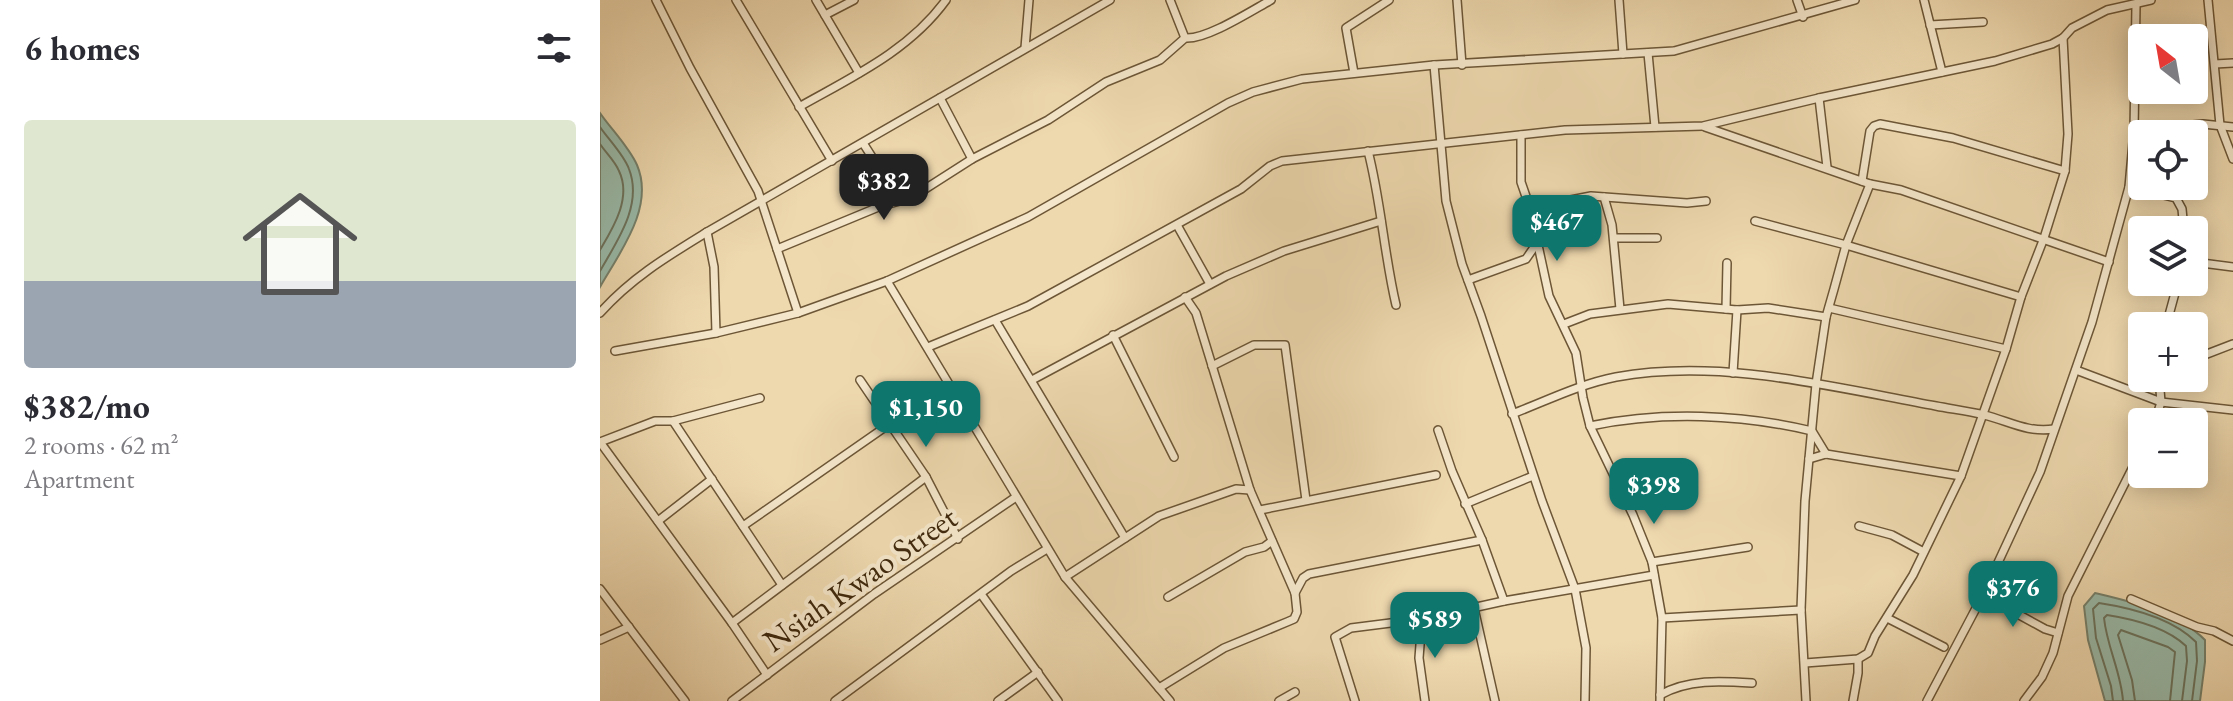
<!DOCTYPE html>
<meta charset="utf-8">
<style>
body{margin:0;font-family:"EB Garamond",serif;background:#f2f2f3;color:#2b2b33;height:100vh;display:flex;flex-direction:column;font-size:30px;white-space:nowrap}
*{box-sizing:border-box;margin:0}
p{font-size:26px;color:#7c7c81}
.icon{flex:none;width:44px;height:44px;fill:none;stroke:currentColor;stroke-width:2;stroke-linecap:round;stroke-linejoin:round}
.map{position:relative;flex:1;overflow:hidden}
.sheet{display:flex;flex-direction:column;background:#fff;width:600px}
.sheet>*{flex:none}
.needle{width:52px;rotate:329deg}
.tools{position:absolute;left:1528px;top:24px;display:grid;gap:16px}
.tools a{display:grid;place-items:center;width:80px;height:80px;border-radius:8px;background:#fff;box-shadow:0 4px 20px #0003;font-size:40px}
.price{position:absolute;translate:-50% -68px;padding:0 18px;border-radius:16px;background:#0f766e;color:#fff;font-size:26px;line-height:52px;filter:drop-shadow(0 2px 4px #0008)}
.price::after{content:'';position:absolute;left:50%;top:48px;width:24px;height:18px;margin-left:-12px;background:inherit;clip-path:polygon(0 0,100% 0,50% 100%)}
.price.selected{background:#222;color:#fff}
ul{padding:0;list-style:none}
li{display:grid;align-content:center;gap:16px;height:424px;padding:0 24px}
li+li{border-top:2px solid #e1e1e2}
li span{display:grid;place-items:center;height:248px;border-radius:8px;color:#555}
li>.icon{margin-inline-start:auto}
span .icon{width:144px;height:144px;fill:#fffc;stroke-width:1}
li b{font-size:34px}
h2{display:flex;justify-content:space-between;align-items:center;height:96px;padding:0 24px;font-size:34px}
main{display:flex;flex:1;min-height:0}
.map>svg:first-child{display:block}
.water{fill:#99baa9;stroke:#75806b;stroke-width:2}
.lines{fill:none;stroke-linecap:round;stroke-linejoin:round}
.shore{stroke:#6c725c;stroke-width:2}
.minor-casing{stroke:#6c5636;stroke-width:10}
.minor{stroke:#f4e6ca;stroke-width:7}
.labels{text-anchor:middle;stroke-width:8;stroke-linejoin:round;paint-order:stroke}
.street-label{font-size:32px;fill:#402a0e;stroke:#f4e6ca}
</style>
<main>
<section class="sheet">
<h2>6 homes<svg class="icon" aria-label="filters" viewBox="0 0 24 24"><path d="M4 7h16M4 17h16"/><circle cx="9" cy="7" r="2"/><circle cx="15" cy="17" r="2"/></svg></h2>
<ul>
<li><span style="background:linear-gradient(#dfe7d0 65%,#9aa5b1 0)"><svg class="icon" aria-label="home" viewBox="0 0 24 24"><path d="M3 11l9-7 9 7M6 9v11h12V9"/></svg></span><div><b>$382/mo</b><p>2 rooms · 62 m²</p><p>Apartment</p></div></li>
</ul>
</section>
<div class="map">
<svg width="1633" height="701" viewBox="0 0 1633 701">
<rect width="100%" height="100%" fill="#eed8ae"/>
<filter id="stains"><feTurbulence type="fractalNoise" baseFrequency=".0025" numOctaves="4"/><feColorMatrix values="0 0 0 0 .2 0 0 0 0 .09 0 0 0 0 .02 0 0 0 .5 -.17"/></filter>
<radialGradient id="worn" r=".72"><stop offset=".6" stop-color="#630" stop-opacity="0"/><stop offset="1" stop-color="#630" stop-opacity=".3"/></radialGradient>
<!-- water -->
<g class="water">
<path d="M 0,113 C 11,129 29,147 37,165 C 55,207 20,252 0,287 Z"/>
<path d="M 1495,593 C 1533,602 1577,612 1605,640 L 1605,662 L 1600,701 L 1505,701 L 1488,640 L 1484,606 Z"/>
</g>
<g class="lines">
<!-- shore -->
<g class="shore">
<path d="M 0,127 C 9,140 24,155 29,169 C 43,205 17,241 0,271"/>
<path d="M 0,144 C 6,153 15,161 19,171 C 32,198 13,228 0,250"/>
<path d="M 1513,701 L 1511,686 L 1496,638 L 1493,609 L 1499,603 C 1532,608 1572,618 1596,642 L 1597,661 L 1592,701"/>
<path d="M 1523,701 C 1521,672 1507,647 1504,618 L 1507,615 C 1533,619 1567,628 1586,646 L 1587,661 L 1582,701"/>
<polyline points="1535,701 1532,680 1518,635 1521,630 1568,647 1575,652 1570,701"/>
</g>
<defs>
<g id="minor">
<polyline points="56,0 90,68 158,191 198,313"/>
<polyline points="136,0 232,161"/>
<polyline points="216,0 259,73"/>
<polyline points="570,0 585,38"/>
<polyline points="857,0 862,65"/>
<polyline points="1019,0 1023,54"/>
<polyline points="1197,0 1203,17"/>
<polyline points="1324,0 1342,72"/>
<polyline points="1608,0 1620,125 1633,159"/>
<polyline points="225,15 254,0"/>
<polyline points="1330,25 1383,22"/>
<polyline points="425,48 429,0"/>
<polyline points="1048,53 1055,127"/>
<polyline points="1615,64 1633,63"/>
<polyline points="834,65 846,201 862,264 881,316 942,501 975,589 986,648 985,701"/>
<polyline points="754,73 746,28 789,0"/>
<polyline points="340,98 372,159"/>
<polyline points="1219,98 1227,167"/>
<path d="M 199,107 C 252,77 309,51 346,0"/>
<polyline points="1105,127 1270,184 1301,190 1509,262"/>
<polyline points="1534,131 1603,124 1633,127"/>
<polyline points="921,135 921,182 930,208 949,296 976,353 983,398 990,426 1033,515 1052,562 1062,618 1060,701"/>
<polyline points="263,143 300,201"/>
<path d="M 768,151 C 781,201 784,254 796,305"/>
<polyline points="1262,181 1270,131 1274,126 1280,124 1353,138 1465,171"/>
<polyline points="1529,187 1576,198 1582,209 1584,230"/>
<polyline points="1004,197 1012,225 1020,309"/>
<polyline points="930,208 991,196 1087,203 1106,201"/>
<polyline points="1155,221 1246,245 1421,297"/>
<polyline points="577,225 610,284"/>
<polyline points="107,232 114,267 116,333"/>
<polyline points="1014,238 1057,238"/>
<path d="M 177,249 L 281,206 L 311,198 L 372,159 L 448,120 L 506,82 L 560,60 L 585,38 C 606,40 651,11 671,0"/>
<polyline points="1594,262 1633,267"/>
<polyline points="868,280 926,259 937,243"/>
<polyline points="287,281 465,577 570,701"/>
<polyline points="1229,308 1406,349"/>
<polyline points="1126,309 1127,263"/>
<path d="M 0,313 C 31,278 68,256 107,232 L 510,0"/>
<polyline points="395,320 525,538"/>
<polyline points="964,324 990,314 1068,304 1137,310 1168,308 1226,317"/>
<polyline points="1566,326 1578,282"/>
<polyline points="513,335 574,457"/>
<polyline points="328,347 428,306 641,189 670,166 682,161 965,130 1103,126 1219,98 1395,61 1452,44 1463,38 1472,28 1507,10 1551,0"/>
<polyline points="15,351 116,333 198,313 287,281 428,217 628,103 653,92 702,79 834,65 1074,51 1255,0"/>
<polyline points="1594,359 1633,344"/>
<polyline points="612,366 654,345 685,345 706,500"/>
<polyline points="1476,370 1561,402 1633,410"/>
<polyline points="1133,373 1137,310"/>
<polyline points="260,380 326,477 358,539"/>
<polyline points="432,380 626,276 684,251 781,221"/>
<polyline points="160,398 73,421 55,421 0,442 132,623 167,675"/>
<path d="M 912,414 C 946,401 980,384 1016,377 C 1121,358 1232,387 1336,406 C 1351,409 1368,411 1384,415 C 1409,421 1427,433 1454,429"/>
<polyline points="73,421 182,585"/>
<polyline points="1555,422 1561,402 1559,378"/>
<path d="M 990,426 C 1062,411 1141,414 1212,431 L 1226,454"/>
<polyline points="838,430 852,471 882,540 904,601"/>
<polyline points="1209,459 1226,454 1361,476"/>
<polyline points="865,504 933,476"/>
<polyline points="660,510 836,475"/>
<polyline points="58,521 112,479"/>
<polyline points="143,526 291,423"/>
<polyline points="1259,526 1292,535 1322,551"/>
<polyline points="1052,562 1148,547"/>
<polyline points="465,577 559,516 636,489 650,490"/>
<polyline points="0,589 85,701"/>
<polyline points="695,593 703,578 709,574 882,540"/>
<polyline points="381,594 458,701"/>
<polyline points="1383,595 1445,629 1458,633"/>
<polyline points="568,597 645,552 664,547 672,541"/>
<polyline points="1531,599 1597,627 1614,631 1633,641"/>
<polyline points="874,608 895,701"/>
<polyline points="1062,618 1201,610"/>
<polyline points="1287,618 1344,647"/>
<polyline points="822,619 819,658 825,701"/>
<polyline points="132,623 326,477"/>
<polyline points="0,640 29,627"/>
<polyline points="1205,663 1258,659 1268,653 1275,636 1313,575 1361,476 1406,349 1421,297 1444,238 1465,171 1468,134 1463,38"/>
<polyline points="559,688 624,648 687,622 694,619 697,612 695,593 650,490 596,313 585,297"/>
<path d="M 1060,695 C 1088,679 1120,681 1152,683"/>
<polyline points="132,701 274,594 416,497"/>
<polyline points="235,701 411,571 447,549"/>
<polyline points="398,701 438,672"/>
<polyline points="679,701 695,692"/>
<polyline points="755,701 735,637 751,628 822,619 904,601 1054,575"/>
<polyline points="1206,701 1201,610 1205,501 1216,384 1226,317 1234,289 1246,245 1270,184"/>
<polyline points="1253,701 1258,673 1258,659"/>
<polyline points="1327,701 1383,595 1440,472 1492,322 1529,187 1534,131 1536,5"/>
<polyline points="1424,701 1442,677 1453,653 1468,596 1542,449"/>
</g>
</defs>
<!-- minor casing -->
<use href="#minor" class="minor-casing"/>
<!-- minor -->
<use href="#minor" class="minor"/>
</g>
<g class="labels">
<!-- street labels -->
<g class="street-label">
<text transform="translate(260 579) rotate(-35)" y="11">Nsiah Kwao Street</text>
</g>
</g>
<rect width="100%" height="100%" filter="url(#stains)"/>
<rect width="100%" height="100%" fill="url(#worn)"/>
</svg>
<div class="tools">
<a><svg class="needle" viewBox="-14 -14 28 28"><path d="M0-13l5 13h-10z" fill="#e53935"/><path d="M0 13l5-13h-10z" fill="#7c7c81"/></svg></a>
<a><svg class="icon" aria-label="locate" viewBox="0 0 24 24"><circle cx="12" cy="12" r="6"/><path d="M12 2v4M12 18v4M2 12h4M18 12h4"/></svg></a>
<a><svg class="icon" aria-label="layers" viewBox="0 0 24 24"><path d="M12 4l9 5-9 5-9-5zM3 14l9 5 9-5"/></svg></a>
<a>+</a>
<a>−</a>
</div>
<b class="price selected" style="left:284px;top:222px">$382</b>
<b class="price" style="left:957px;top:263px">$467</b>
<b class="price" style="left:326px;top:449px">$1,150</b>
<b class="price" style="left:1054px;top:526px">$398</b>
<b class="price" style="left:1413px;top:629px">$376</b>
<b class="price" style="left:835px;top:660px">$589</b>
</div>
</main>
